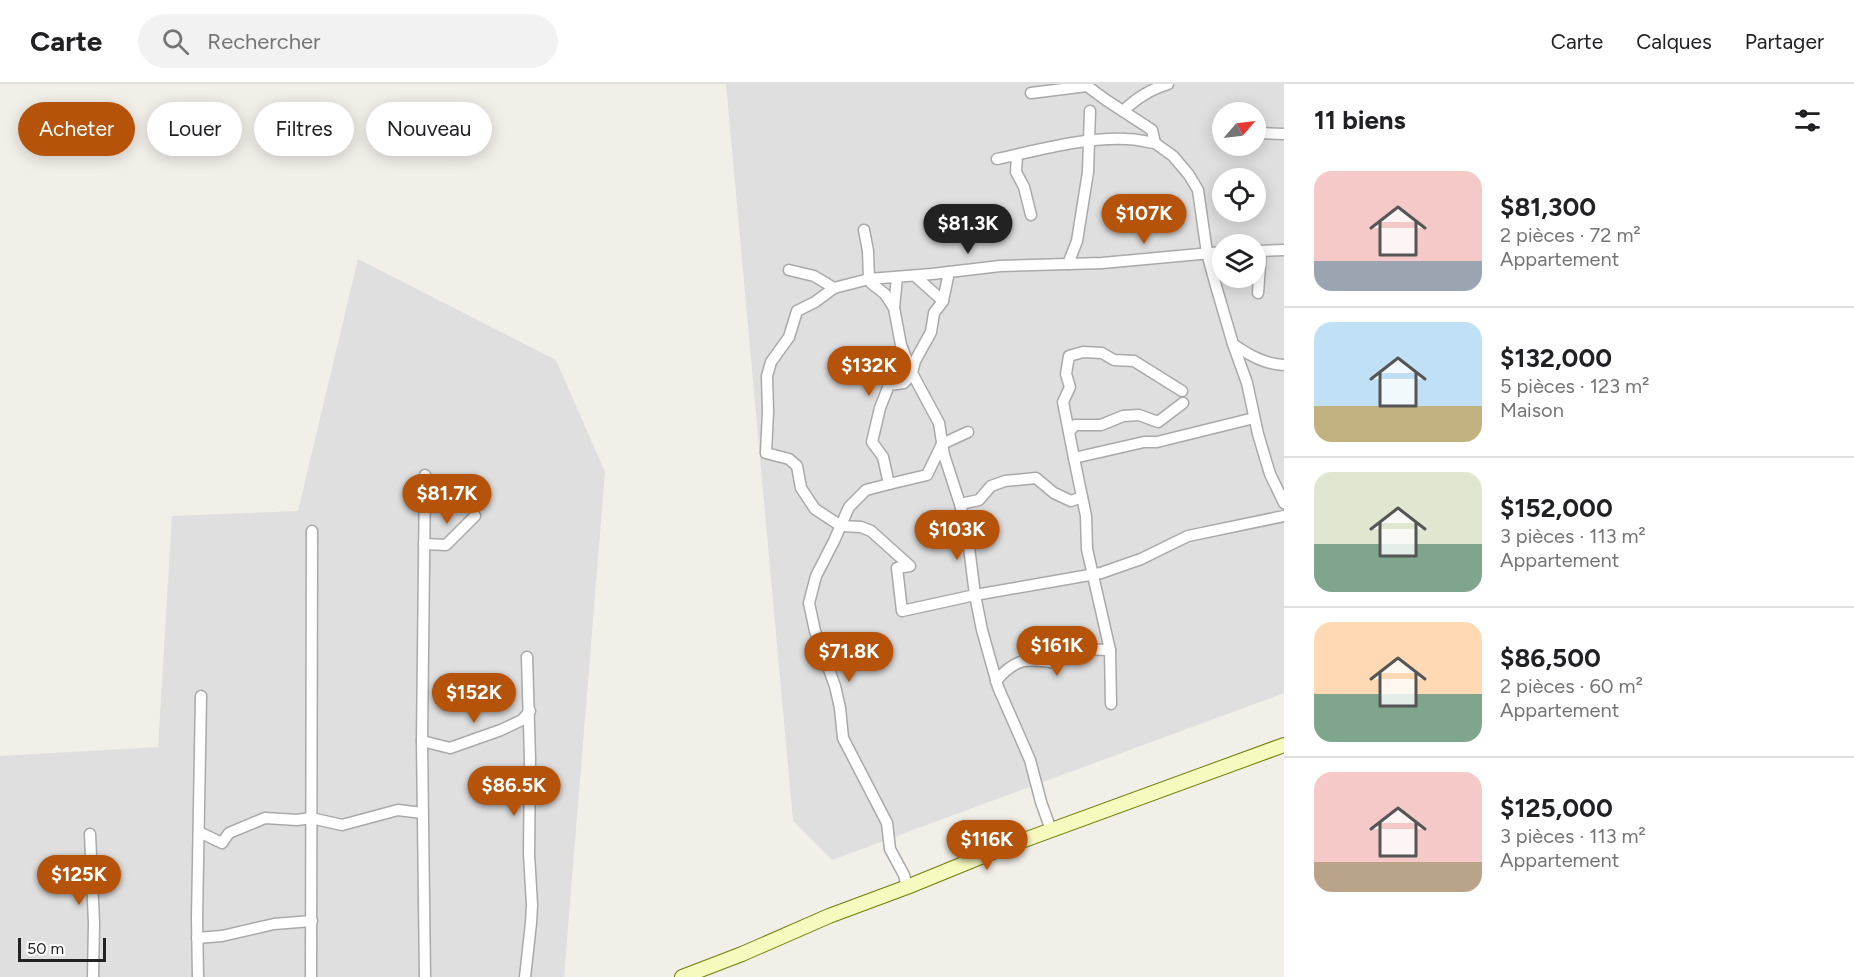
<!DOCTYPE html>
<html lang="fr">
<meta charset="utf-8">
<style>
body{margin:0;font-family:Figtree,sans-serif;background:#f2f2f2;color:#202124;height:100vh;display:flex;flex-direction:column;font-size:22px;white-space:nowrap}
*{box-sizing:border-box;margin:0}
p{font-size:20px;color:#757577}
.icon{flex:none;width:33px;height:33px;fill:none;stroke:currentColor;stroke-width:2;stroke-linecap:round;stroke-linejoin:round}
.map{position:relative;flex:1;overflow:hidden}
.details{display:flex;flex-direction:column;background:#fff;width:570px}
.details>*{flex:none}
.hud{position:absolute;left:18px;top:18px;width:570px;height:54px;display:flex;gap:12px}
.needle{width:39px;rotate:62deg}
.fabs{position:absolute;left:1212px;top:18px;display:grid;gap:12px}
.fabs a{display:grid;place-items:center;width:54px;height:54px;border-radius:50%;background:#fff;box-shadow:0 3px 15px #0003;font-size:30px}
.scale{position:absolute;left:18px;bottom:15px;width:88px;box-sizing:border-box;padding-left:6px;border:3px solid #222;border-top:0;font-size:16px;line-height:21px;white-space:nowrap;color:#222;-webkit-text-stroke:4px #fff;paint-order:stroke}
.price{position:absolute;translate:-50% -51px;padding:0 14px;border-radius:21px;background:#b45309;color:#fff;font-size:20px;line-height:39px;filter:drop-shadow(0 2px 3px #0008)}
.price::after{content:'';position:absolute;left:50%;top:36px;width:18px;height:14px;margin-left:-9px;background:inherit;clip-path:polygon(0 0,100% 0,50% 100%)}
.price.active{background:#222;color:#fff}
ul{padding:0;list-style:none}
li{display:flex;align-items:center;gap:18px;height:150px;padding:0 30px}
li+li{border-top:2px solid #e0e0e0}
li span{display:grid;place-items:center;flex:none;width:168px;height:120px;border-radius:18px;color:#555}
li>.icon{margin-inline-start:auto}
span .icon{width:72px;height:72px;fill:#fffc;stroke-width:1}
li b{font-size:26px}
h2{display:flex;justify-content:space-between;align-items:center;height:72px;padding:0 30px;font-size:26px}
.chip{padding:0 21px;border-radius:27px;background:#fff;box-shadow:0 3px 15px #0003;font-size:21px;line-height:54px}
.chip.active{background:#b45309;color:#fff}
header{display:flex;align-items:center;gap:36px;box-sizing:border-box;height:84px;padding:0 30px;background:#fff;border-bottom:2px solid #e0e0e0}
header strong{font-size:28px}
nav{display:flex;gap:33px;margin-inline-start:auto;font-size:21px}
.search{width:420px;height:54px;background:#f2f2f2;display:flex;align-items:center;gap:15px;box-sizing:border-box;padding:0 21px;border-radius:33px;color:#757577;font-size:22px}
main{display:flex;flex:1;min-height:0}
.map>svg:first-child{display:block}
.residential{fill:#e0dfdf;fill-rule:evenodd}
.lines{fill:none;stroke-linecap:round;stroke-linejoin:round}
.street-casing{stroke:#a9a9a9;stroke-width:13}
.secondary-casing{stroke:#707d05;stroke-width:16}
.street{stroke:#fff;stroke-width:10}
.secondary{stroke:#f7fabf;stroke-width:14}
</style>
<header>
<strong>Carte</strong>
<div class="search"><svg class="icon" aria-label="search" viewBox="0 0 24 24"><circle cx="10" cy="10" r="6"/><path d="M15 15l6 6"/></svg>Rechercher</div>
<nav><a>Carte</a><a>Calques</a><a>Partager</a></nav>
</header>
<main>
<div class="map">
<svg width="1284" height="893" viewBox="0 0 1284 893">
<rect width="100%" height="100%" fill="#f2efe9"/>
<!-- residential -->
<g class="residential">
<path d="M 726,0 L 1284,0 L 1284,609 L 832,776 L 793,737 ZM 1222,28 L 1256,28 L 1256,62 L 1222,62 ZM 1222,94 L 1256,94 L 1256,128 L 1222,128 ZM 1222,160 L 1256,160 L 1256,194 L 1222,194 Z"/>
<polygon points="358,175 556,276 605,388 564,893 0,893 0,672 158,663 172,432 298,427"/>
</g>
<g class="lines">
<defs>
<g id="street">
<path d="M 1123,27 C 1137,14 1149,6 1168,0"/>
<polyline points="1256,49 1284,50"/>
<polyline points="1155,59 1173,72 1189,91 1198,106 1207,169 1216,202 1233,260 1247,299 1258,350 1270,390 1284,419"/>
<polyline points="1017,71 1016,88 1024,103 1031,131"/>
<path d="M 997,75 C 1039,66 1084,53 1127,55 C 1137,55 1146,58 1155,59 L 1152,46 L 1106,16 L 1087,2 L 1031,9"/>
<polyline points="864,146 868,167 869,195 932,190 1000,182 1102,179 1222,168"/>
<polyline points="1256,167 1284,166"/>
<polyline points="1068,180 1077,157 1088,88 1090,27"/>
<polyline points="789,186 814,192 834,204 869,195 871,199 885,210 894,224"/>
<polyline points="915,192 943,217 949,188"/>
<polyline points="897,193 894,224 901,261 912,289 904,299 889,301 880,324 872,358 883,373 889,400 927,391 942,360 968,348"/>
<polyline points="834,204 815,218 797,227 789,253 771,278 767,292 768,328 766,369 789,375 797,382 801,404 815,425 841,442 861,443 871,447 910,482 897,484 902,527 975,511 1101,489 1141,475 1188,452 1284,432"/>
<polyline points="1258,209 1261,167"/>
<polyline points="943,217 934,229 931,248 915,277 912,289 939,339 944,371 960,420 967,447 975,511 982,546 998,603 1030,676 1041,718 1051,746"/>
<path d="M 1233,260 C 1249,271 1264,280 1284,281"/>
<polyline points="1069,348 1075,341 1101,341 1123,332 1139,331 1158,338 1183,319"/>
<polyline points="1074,374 1063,318 1070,303 1066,290 1069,272 1083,268 1102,269 1114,276 1134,277 1182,307"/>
<polyline points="425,391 422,657 425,893"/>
<polyline points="889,400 866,406 849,423 834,457 816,492 809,519 815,547 835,602 840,624 843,654 887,739 890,765 904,791 907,803"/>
<polyline points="960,420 979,416 991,402 1005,397 1036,394 1054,409 1071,417 1082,413"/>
<polyline points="424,460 446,461 475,432"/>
<path d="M 996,597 C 1015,574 1028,574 1055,579 L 1076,565 L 1110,566"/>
<polyline points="1111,620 1110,566 1087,465 1086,432 1074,374 1144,358 1157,358 1254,334"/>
<polyline points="422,657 450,664 501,646 522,636 530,627"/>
<polyline points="199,748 222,759 229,749 265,734 297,736 311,734 342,741 398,726 422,729"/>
<polyline points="90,750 94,839 93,893"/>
<polyline points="197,854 222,852 274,840 312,837"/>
<polyline points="198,893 197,834 201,612"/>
<polyline points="311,893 312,447"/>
<polyline points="525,893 531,839 532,821 529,770 530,675 527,573"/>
</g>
<polyline id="secondary" points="682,893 742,870 829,832 907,803 1005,763 1284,661"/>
</defs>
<!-- street casing -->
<use href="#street" class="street-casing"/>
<!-- secondary casing -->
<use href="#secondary" class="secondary-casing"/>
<!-- street -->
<use href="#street" class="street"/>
<!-- secondary -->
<use href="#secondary" class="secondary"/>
</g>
</svg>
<div class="fabs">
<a><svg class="needle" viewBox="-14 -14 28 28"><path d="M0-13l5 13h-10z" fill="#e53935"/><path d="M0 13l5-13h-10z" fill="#757577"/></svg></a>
<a><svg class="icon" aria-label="locate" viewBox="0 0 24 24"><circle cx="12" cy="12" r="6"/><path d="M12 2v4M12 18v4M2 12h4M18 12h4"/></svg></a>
<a><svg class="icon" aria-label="layers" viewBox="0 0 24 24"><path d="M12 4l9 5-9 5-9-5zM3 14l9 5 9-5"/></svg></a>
</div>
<div class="scale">50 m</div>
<b class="price" style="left:1144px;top:161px">$107K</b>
<b class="price active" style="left:968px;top:171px">$81.3K</b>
<b class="price" style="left:869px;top:313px">$132K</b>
<b class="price" style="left:447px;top:441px">$81.7K</b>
<b class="price" style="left:957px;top:477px">$103K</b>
<b class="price" style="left:1057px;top:593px">$161K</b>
<b class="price" style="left:849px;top:599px">$71.8K</b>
<b class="price" style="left:474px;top:640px">$152K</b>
<b class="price" style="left:514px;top:733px">$86.5K</b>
<b class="price" style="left:987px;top:787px">$116K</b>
<b class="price" style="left:79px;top:822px">$125K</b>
<div class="hud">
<a class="chip active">Acheter</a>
<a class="chip">Louer</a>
<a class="chip">Filtres</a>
<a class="chip">Nouveau</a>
</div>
</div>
<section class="details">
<h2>11 biens<svg class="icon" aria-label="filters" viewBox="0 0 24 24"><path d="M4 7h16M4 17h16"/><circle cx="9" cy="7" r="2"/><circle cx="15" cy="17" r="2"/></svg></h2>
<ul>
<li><span style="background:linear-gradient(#f6c9c9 75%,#9aa5b1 0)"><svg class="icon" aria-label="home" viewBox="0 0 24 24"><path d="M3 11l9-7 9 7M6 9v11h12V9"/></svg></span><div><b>$81,300</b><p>2 pièces · 72 m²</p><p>Appartement</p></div></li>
<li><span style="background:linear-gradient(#bfe0f5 70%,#c2b280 0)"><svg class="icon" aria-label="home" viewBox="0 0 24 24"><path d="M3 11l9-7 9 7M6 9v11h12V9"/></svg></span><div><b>$132,000</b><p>5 pièces · 123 m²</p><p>Maison</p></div></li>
<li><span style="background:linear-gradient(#dfe7d0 60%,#7fa58c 0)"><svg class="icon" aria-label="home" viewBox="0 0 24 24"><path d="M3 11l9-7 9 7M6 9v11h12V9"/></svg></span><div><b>$152,000</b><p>3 pièces · 113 m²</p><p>Appartement</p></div></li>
<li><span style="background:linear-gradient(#ffd9b3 60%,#7fa58c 0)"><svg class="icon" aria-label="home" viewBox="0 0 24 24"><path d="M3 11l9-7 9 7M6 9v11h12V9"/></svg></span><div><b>$86,500</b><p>2 pièces · 60 m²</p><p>Appartement</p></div></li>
<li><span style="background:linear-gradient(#f6c9c9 75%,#b9a48a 0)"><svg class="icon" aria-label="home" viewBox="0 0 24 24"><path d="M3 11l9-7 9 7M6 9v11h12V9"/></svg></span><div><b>$125,000</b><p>3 pièces · 113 m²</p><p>Appartement</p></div></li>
</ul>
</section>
</main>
